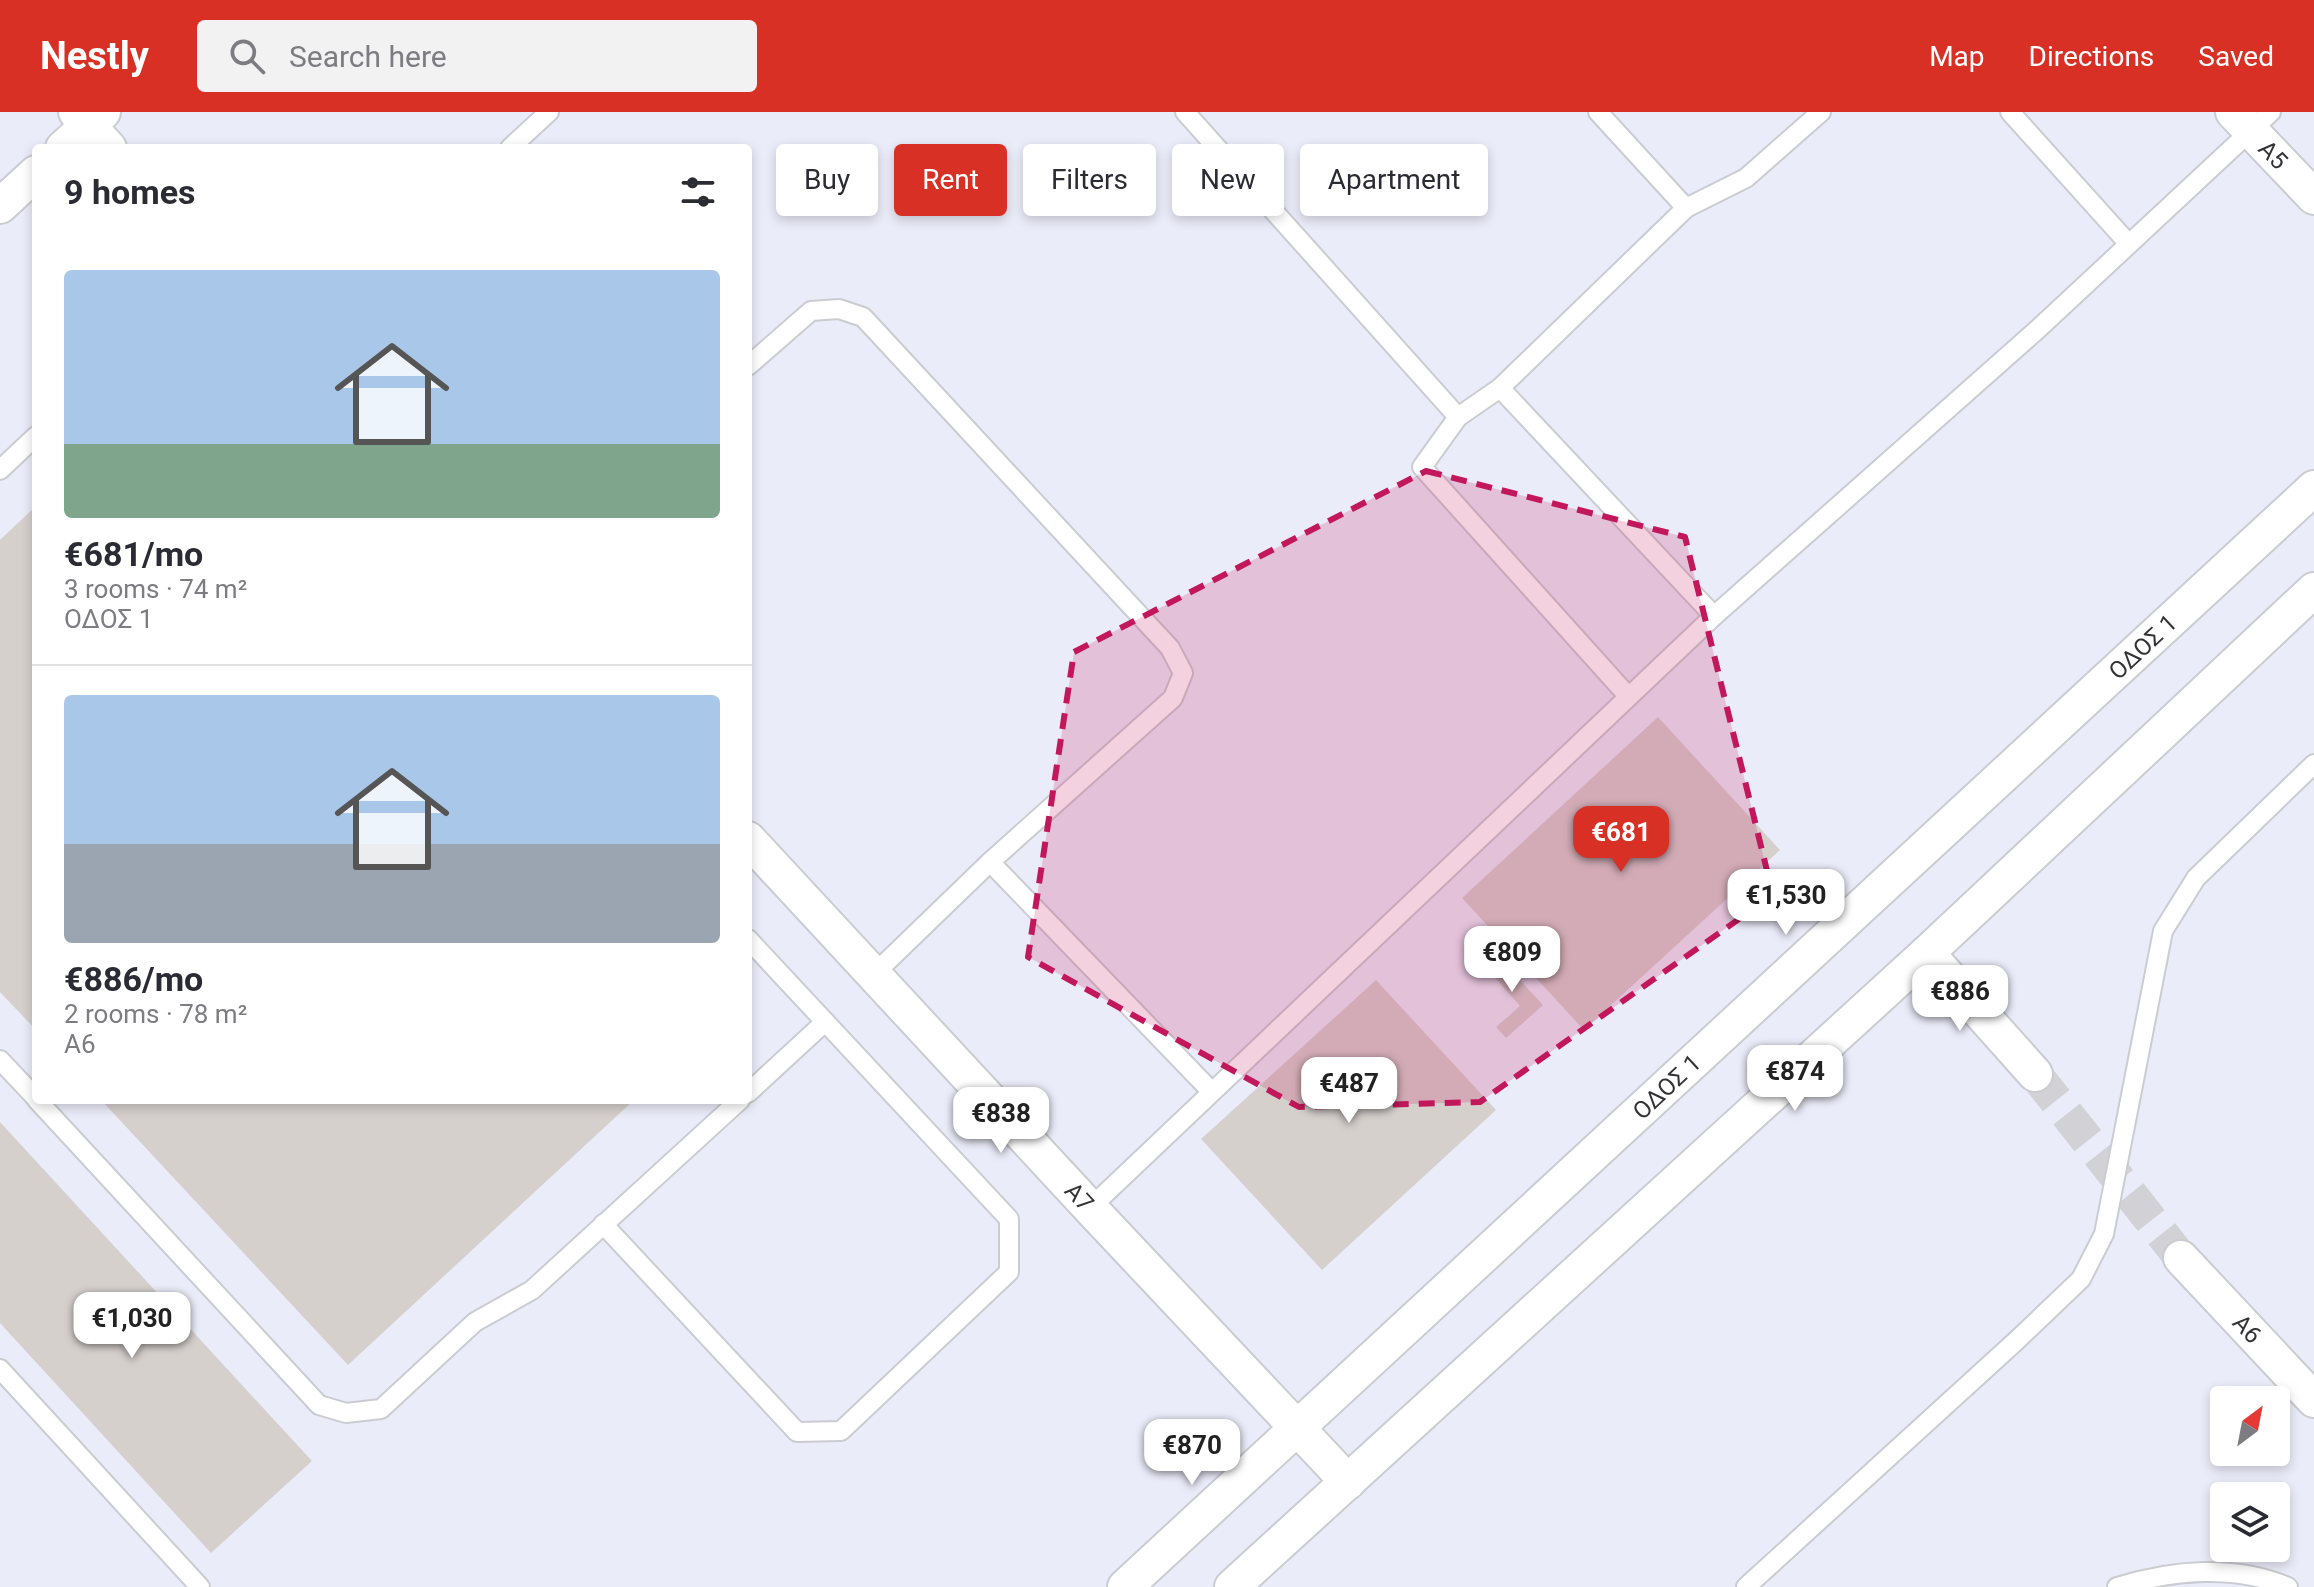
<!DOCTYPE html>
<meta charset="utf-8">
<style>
body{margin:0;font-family:Roboto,sans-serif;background:#f2f2f3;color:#2b2b33;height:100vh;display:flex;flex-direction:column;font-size:30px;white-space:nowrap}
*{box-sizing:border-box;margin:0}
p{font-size:26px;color:#7c7c81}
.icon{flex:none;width:44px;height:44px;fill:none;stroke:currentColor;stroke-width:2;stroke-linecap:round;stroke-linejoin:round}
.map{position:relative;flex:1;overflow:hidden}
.drawer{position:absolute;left:32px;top:32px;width:720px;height:960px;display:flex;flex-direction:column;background:#fff;border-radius:8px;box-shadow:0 4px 12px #0003}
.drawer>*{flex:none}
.top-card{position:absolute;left:776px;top:32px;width:760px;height:72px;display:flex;gap:16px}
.needle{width:52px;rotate:32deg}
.buttons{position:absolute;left:2210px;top:1274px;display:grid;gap:16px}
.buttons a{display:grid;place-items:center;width:80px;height:80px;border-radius:8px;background:#fff;box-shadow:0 4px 12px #0003;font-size:40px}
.price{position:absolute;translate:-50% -68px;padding:0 18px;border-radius:16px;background:#fff;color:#222;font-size:26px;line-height:52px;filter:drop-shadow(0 2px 4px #0008)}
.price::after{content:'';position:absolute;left:50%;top:48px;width:24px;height:18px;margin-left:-12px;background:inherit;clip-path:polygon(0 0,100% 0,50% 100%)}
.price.current{background:#d93025;color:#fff}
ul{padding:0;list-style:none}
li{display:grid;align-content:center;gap:16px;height:424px;padding:0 32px}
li+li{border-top:2px solid #e1e1e2}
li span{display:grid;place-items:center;height:248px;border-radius:8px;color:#555}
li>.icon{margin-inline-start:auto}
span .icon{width:144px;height:144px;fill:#fffc;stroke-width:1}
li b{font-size:34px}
h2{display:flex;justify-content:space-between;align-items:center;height:96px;padding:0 32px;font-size:34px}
.tag{padding:0 28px;border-radius:8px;background:#fff;box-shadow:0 4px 12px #0003;font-size:28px;line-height:72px}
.tag.current{background:#d93025;color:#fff}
header{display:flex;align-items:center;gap:48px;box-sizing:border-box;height:112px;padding:0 40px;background:#d93025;color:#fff}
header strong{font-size:38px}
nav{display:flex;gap:44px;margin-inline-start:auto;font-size:28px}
.search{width:560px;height:72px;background:#f2f2f3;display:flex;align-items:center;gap:20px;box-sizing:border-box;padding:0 28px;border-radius:8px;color:#7c7c81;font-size:30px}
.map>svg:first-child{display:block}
.built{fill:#ebecf9;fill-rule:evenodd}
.building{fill:#d6d0cd}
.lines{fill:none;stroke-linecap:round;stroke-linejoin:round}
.minor-tunnel{stroke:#d1d1d6;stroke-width:34;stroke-dasharray:34 17;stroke-linecap:butt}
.service-casing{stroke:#cbccd1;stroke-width:22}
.minor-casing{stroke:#cbccd1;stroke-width:38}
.service{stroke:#fff;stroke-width:18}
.minor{stroke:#fff;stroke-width:34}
.marked{fill:#c2185b;fill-opacity:0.2;stroke:#c2185b;stroke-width:6;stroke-dasharray:16 10;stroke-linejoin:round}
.labels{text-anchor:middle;stroke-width:8;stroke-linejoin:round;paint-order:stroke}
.street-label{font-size:24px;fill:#333336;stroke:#fff}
</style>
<header>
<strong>Nestly</strong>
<div class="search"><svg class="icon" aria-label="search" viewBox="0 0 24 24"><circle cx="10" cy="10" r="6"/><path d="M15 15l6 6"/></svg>Search here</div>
<nav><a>Map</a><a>Directions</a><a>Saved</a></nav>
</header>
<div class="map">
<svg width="2314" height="1475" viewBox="0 0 2314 1475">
<rect width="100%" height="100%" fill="#f8f8fe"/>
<!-- built -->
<path class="built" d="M 0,0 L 2314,0 L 2314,1475 L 0,1475 ZM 36,36 L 748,36 L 748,988 L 36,988 ZM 2224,1288 L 2276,1288 L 2276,1340 L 2224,1340 ZM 2224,1384 L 2276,1384 L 2276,1436 L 2224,1436 Z"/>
<!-- building -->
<g class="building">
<polygon points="36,394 36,918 0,880 0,428"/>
<polygon points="1658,605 1780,738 1584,918 1462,786"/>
<polygon points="1493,839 1543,893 1506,926 1496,915 1520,894 1481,850"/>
<polygon points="1376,868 1496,998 1322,1158 1201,1027"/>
<polygon points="101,988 634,988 348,1253"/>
<polygon points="0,1010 312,1349 211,1441 0,1211"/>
</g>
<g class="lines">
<!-- minor-tunnel -->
<polyline class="minor-tunnel" points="2035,962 2181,1146"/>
<defs>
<g id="service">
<polyline points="1185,0 1458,305"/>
<polyline points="1598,0 1686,96 1746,66 1821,0"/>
<polyline points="2010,0 2128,131"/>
<polyline points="510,36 549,0"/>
<polyline points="748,254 811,199 839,197 863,205 1170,536 1183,561 1173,586 990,750 873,863"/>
<polyline points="1500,276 1714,504"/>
<polyline points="0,358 36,324"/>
<polyline points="1628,584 1422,355 1458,305 1500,276 1686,96"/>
<polyline points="990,750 1211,979"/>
<polyline points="0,948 36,986"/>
<polyline points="748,981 825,910"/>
<polyline points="37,988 319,1293 346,1301 381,1297 475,1210 532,1178 740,988"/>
<polyline points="1090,1096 1714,504 2038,217 2271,0"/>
<polyline points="603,1112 797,1320 841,1319 1009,1160 1009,1107 748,827"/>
<polyline points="0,1257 200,1475"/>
<polyline points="1746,1475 2016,1229 2081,1167 2104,1122 2163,819 2196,766 2314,652"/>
<path d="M 2117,1475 C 2172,1458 2235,1452 2288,1475"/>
</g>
<g id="minor">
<polyline points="76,0 109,36"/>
<polyline points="2233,0 2314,85"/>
<polyline points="63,36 103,0"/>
<polyline points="0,94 36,61"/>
<polyline points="748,727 1090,1096 1348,1370"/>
<polyline points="1927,841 2035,962"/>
<polyline points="2181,1146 2314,1288"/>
<polyline points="1125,1475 2314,376"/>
<polyline points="1232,1475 1927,841 2314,478"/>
</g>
</defs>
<!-- service casing -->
<use href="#service" class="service-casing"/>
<!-- minor casing -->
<use href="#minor" class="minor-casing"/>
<!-- service -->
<use href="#service" class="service"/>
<!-- minor -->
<use href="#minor" class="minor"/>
</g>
<!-- marked area -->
<path class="marked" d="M 1426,359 L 1685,425 L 1773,783 L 1480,990 L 1299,995 L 1028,845 L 1074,540 Z"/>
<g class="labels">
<!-- street labels -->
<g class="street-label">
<text transform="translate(2273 43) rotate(46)" y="8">Α5</text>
<text transform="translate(2143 535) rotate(-43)" y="8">ΟΔΟΣ 1</text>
<text transform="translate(1667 975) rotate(-43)" y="8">ΟΔΟΣ 1</text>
<text transform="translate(1079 1085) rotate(47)" y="8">Α7</text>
<text transform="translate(2247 1217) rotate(47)" y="8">Α6</text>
</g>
</g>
</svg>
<div class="buttons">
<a><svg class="needle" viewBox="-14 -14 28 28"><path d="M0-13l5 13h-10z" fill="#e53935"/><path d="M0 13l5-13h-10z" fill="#7c7c81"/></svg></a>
<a><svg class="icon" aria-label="layers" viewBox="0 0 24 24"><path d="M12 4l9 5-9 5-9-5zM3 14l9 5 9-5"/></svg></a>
</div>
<b class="price current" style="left:1621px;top:762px">€681</b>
<b class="price" style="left:1786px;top:825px">€1,530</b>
<b class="price" style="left:1512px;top:882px">€809</b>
<b class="price" style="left:1960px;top:921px">€886</b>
<b class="price" style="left:1795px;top:1001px">€874</b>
<b class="price" style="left:1349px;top:1013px">€487</b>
<b class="price" style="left:1001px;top:1043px">€838</b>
<b class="price" style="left:132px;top:1248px">€1,030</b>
<b class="price" style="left:1192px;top:1375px">€870</b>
<div class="top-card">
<a class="tag">Buy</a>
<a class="tag current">Rent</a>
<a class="tag">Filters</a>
<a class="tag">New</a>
<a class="tag">Apartment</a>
</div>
<section class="drawer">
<h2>9 homes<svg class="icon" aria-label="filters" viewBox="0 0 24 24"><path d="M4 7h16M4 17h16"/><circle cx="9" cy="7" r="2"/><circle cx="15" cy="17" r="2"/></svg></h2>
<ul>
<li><span style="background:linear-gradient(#a9c7e8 70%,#7fa58c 0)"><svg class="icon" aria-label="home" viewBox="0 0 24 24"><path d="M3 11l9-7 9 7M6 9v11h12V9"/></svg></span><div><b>€681/mo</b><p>3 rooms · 74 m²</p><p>ΟΔΟΣ 1</p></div></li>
<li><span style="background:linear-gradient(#a9c7e8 60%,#9aa5b1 0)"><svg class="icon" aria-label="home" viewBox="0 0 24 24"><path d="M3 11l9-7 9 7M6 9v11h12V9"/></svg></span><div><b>€886/mo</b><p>2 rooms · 78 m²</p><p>Α6</p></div></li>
</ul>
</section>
</div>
